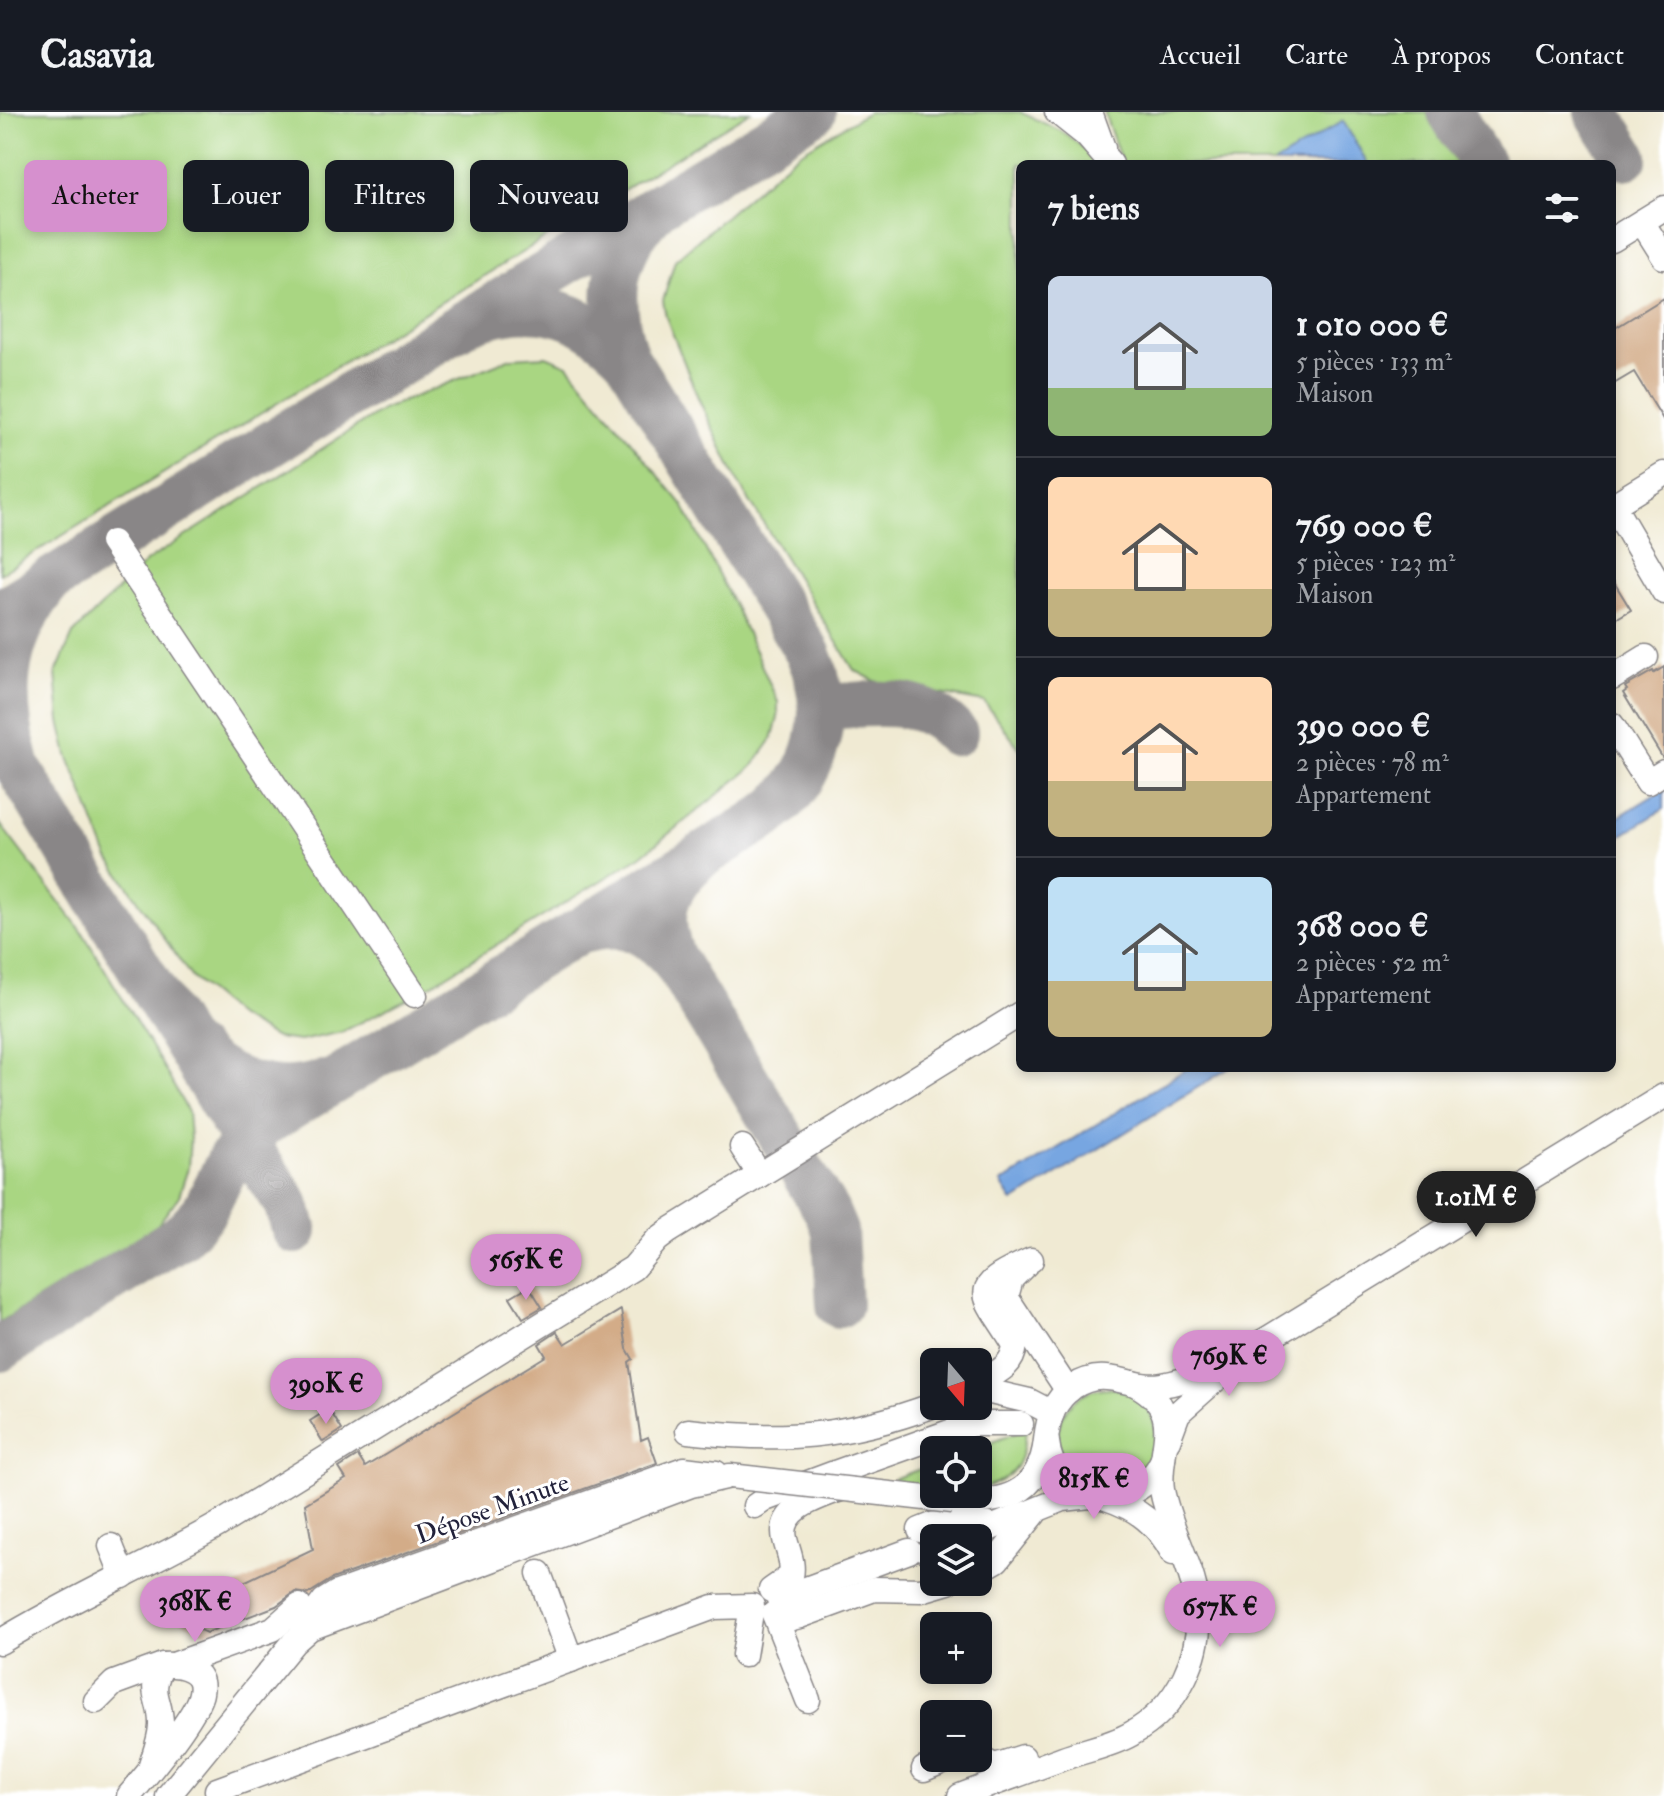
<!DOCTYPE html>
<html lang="fr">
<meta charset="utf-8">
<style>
body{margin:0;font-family:"IM FELL Double Pica",serif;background:#20242c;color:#f1f3f6;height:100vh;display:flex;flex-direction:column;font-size:30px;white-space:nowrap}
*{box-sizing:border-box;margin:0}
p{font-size:26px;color:#9ea1a6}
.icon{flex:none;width:44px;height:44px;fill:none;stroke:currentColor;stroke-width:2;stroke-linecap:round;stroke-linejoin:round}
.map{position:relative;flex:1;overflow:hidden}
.sheet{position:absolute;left:1016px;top:48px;width:600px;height:912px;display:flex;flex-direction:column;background:#171b24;border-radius:12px;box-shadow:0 4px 12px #0003}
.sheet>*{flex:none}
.banner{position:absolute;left:24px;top:48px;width:760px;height:72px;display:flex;gap:16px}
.needle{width:52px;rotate:161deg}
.fabs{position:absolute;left:920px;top:1236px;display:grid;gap:16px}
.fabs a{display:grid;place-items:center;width:72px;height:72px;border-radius:12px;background:#171b24;box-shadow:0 4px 12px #0003;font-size:40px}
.price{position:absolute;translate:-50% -68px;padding:0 18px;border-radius:28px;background:#d690ce;color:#111;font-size:26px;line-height:52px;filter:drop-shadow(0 2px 4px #0008)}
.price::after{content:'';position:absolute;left:50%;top:48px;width:24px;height:18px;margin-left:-12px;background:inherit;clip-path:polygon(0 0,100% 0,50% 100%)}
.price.on{background:#222;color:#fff}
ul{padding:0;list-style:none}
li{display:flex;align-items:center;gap:24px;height:200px;padding:0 32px}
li+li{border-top:2px solid #363941}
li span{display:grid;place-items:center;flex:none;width:224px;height:160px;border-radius:12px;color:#555}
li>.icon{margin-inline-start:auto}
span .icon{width:96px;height:96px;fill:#fffc;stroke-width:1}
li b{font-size:34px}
h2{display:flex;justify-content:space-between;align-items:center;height:96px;padding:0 32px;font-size:34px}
.chip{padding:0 28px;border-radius:12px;background:#171b24;box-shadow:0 4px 12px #0003;font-size:28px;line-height:72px}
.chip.on{background:#d690ce;color:#111}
header{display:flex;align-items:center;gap:48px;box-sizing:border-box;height:112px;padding:0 40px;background:#171b24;border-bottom:2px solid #363941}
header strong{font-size:38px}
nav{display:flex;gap:44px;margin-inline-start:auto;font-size:28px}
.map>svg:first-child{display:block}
.green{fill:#a9d682;stroke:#667c5e;stroke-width:2}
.water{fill:#77a6e1;stroke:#4c648e;stroke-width:2}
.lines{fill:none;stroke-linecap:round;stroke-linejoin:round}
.taxiway{stroke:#898687;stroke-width:46}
.building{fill:#d3ac88}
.minor-casing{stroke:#898687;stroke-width:27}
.minor{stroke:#fff;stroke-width:24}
.minor-bridge-casing{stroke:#898687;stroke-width:27;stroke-linecap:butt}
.minor-bridge{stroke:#fff;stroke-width:24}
.labels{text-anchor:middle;stroke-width:6;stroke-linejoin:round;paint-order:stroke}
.street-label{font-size:26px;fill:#22223b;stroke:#fff}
</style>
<header>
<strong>Casavia</strong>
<nav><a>Accueil</a><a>Carte</a><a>À propos</a><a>Contact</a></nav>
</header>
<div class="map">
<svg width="1664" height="1684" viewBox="0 0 1664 1684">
<rect width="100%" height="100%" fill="#fff"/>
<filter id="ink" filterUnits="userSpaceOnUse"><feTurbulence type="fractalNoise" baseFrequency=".0125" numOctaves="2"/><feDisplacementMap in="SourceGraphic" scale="16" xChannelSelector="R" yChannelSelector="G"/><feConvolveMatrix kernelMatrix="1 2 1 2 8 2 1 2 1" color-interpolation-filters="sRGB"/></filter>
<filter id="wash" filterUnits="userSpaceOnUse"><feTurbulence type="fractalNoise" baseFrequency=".006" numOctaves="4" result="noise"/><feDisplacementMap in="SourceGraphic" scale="32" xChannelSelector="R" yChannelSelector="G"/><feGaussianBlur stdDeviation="1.8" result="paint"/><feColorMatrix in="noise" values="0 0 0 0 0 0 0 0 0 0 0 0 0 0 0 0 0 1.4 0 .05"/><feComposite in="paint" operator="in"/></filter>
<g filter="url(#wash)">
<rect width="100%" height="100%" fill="#f0ead3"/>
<!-- green -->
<g class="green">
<polygon points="0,0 750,0 0,462"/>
<polygon points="868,0 1020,0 1061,19 1089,40 1098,52 1020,52 1020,637 984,590 877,570 854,558 738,370 699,288 666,205 663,189 675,148 796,43"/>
<polygon points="1104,0 1427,0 1460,52 1368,52 1343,9 1275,52 1122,52"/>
<polygon points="546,244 568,253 683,393 736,497 778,590 778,606 772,627 752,655 641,744 415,883 342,920 300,929 276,926 238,905 192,866 108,745 68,643 60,609 56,561 73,522 147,449 384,297 511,246"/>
<polygon points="0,712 83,821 164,956 188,1000 190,1026 188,1056 179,1084 156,1115 0,1210"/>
<circle cx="1107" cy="1325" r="49"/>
<path d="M 1026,1317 C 1023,1353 1014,1368 978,1377 L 978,1338 L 971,1338 Z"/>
<polygon points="934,1352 934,1377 894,1373 893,1367"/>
</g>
<!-- water -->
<g class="water">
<polygon points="1343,9 1368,52 1275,52 1275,51"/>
<polygon points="1664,677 1664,697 1612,729 1612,709"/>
<polygon points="1188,956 1229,956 1013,1090 1001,1071"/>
</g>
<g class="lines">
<!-- taxiway -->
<g class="taxiway">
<polyline points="1450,0 1482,52"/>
<polyline points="1597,0 1625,45"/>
<path d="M 626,245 C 608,191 610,144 652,101"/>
<polyline points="0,500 467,210 813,0"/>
<path d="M 822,595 C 871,593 919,581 955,621"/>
<polyline points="0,626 244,1028 286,1091 295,1119"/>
<path d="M 17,652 C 0,586 0,533 44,477"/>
<path d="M 581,819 C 623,808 645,816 674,848 C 657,809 661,782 692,752"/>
<polyline points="674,848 827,1100 835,1119 839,1193"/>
<path d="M 197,940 C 226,972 281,986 323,971"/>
<path d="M 0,1237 L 181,1124 L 203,1101 L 230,1047 L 259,1015 L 765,705 C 819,666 835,601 808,541 L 626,245 C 578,196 531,185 467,210"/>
</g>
</g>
<g id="blocks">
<!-- building -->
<g class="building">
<polygon points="1664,186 1664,309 1634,260 1612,273 1612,218"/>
<polygon points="1612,467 1631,498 1612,509"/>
<polygon points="1664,555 1664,645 1662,645 1623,581 1627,578 1625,575 1653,559 1654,561"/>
<polygon points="529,1174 542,1195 523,1206 510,1185"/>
<polygon points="621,1198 627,1237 633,1247 629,1250 641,1328 648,1325 657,1351 332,1467 308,1482 295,1480 276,1494 206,1521 172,1504 313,1437 305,1392 346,1367 339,1356 358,1344 365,1355 546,1244 539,1232 557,1220 565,1232"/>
<polygon points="329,1297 342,1318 323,1330 310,1309"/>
</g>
</g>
</g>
<g filter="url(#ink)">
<use href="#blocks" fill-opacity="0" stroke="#898687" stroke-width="2"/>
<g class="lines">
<defs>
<g id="minor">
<polyline points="1057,0 1086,23 1111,52"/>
<polyline points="1090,0 1103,36"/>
<polyline points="1642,110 1664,145"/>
<polyline points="1612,128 1664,96"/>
<polyline points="1612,394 1664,362"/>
<polyline points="1612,397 1620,405 1664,480"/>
<polyline points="112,430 415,883"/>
<polyline points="1612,566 1646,545"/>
<polyline points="1612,613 1648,670 1664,660"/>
<polyline points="742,1035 760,1063"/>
<polyline points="1026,1152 1011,1167 1006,1185 1068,1279"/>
<path d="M 978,1271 C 996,1261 1013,1255 1015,1233 C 984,1180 964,1178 1031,1148"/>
<polyline points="978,1277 1029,1289 1052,1301"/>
<path d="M 688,1319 C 782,1330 845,1326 934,1293"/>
<polyline points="1168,1328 1178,1301 1224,1260"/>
<path d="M 1047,1330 C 1053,1394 1137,1406 1163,1347"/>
<path d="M 1106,1386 C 1137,1396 1158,1412 1173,1441"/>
<path d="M 952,1389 C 1000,1392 1040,1385 1046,1328 C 1048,1307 1054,1288 1073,1275 C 1107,1253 1129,1278 1162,1273 C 1198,1268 1233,1245 1264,1229 L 1664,984"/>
<polyline points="755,1394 765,1387 832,1362 972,1312 1021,1312"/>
<polyline points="920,1418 935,1412 989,1413"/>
<polyline points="966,1426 1063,1387 1090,1384"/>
<polyline points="111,1434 123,1464"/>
<polyline points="928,1440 934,1438"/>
<polyline points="978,1459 997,1448 1034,1402"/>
<polyline points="539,1461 571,1548"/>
<path d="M 771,1478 L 791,1464 C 794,1451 788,1440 785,1427 C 777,1394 825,1384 848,1374"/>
<polyline points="779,1487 909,1439"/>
<polyline points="774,1502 792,1506 800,1504 874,1477 921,1478 948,1470"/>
<polyline points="774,1502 808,1588"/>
<polyline points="303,1517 324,1489 337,1481 684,1357 716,1361"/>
<path d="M 0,1530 C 70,1487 146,1454 218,1413 L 633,1156 L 657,1128 L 669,1119 L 1020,902"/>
<polyline points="176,1552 273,1517 299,1494"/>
<polyline points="96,1589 114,1571 163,1553"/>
<polyline points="978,1646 995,1654 1023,1645"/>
<polyline points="924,1657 950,1646"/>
<polyline points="217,1678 714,1495 752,1494 744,1543"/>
<path d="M 129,1684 C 145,1665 198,1602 201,1581 C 206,1557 181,1552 163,1553 C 146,1582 162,1586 161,1614 C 160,1629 154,1643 150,1657"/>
<polyline points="168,1684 294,1530 310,1516 691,1373 730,1364"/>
<path d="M 960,1684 C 994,1671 1029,1659 1063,1646 C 1085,1638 1110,1634 1131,1622 C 1178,1596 1205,1541 1197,1488 C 1191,1450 1169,1416 1162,1378 C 1156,1337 1189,1299 1133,1271"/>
</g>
</defs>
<!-- minor casing -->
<use href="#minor" class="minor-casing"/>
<!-- minor -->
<use href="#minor" class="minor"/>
<defs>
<polyline id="minor-bridge" points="730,1364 952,1389"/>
</defs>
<!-- minor-bridge casing -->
<use href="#minor-bridge" class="minor-bridge-casing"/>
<!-- minor-bridge -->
<use href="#minor-bridge" class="minor-bridge"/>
</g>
</g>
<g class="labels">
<!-- street labels -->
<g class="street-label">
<text transform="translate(492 1396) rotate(-20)" y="9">Dépose Minute</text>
</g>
</g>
</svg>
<div class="fabs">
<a><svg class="needle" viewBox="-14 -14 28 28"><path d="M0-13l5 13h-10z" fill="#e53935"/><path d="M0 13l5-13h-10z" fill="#9ea1a6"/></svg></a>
<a><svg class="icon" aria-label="locate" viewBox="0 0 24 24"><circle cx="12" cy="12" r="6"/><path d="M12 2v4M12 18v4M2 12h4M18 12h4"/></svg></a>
<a><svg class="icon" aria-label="layers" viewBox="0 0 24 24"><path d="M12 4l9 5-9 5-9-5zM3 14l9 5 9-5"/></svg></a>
<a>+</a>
<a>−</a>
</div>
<b class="price on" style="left:1476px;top:1127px">1.01M €</b>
<b class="price" style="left:526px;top:1190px">565K €</b>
<b class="price" style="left:1229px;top:1286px">769K €</b>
<b class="price" style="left:326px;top:1314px">390K €</b>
<b class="price" style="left:1094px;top:1409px">815K €</b>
<b class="price" style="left:195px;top:1532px">368K €</b>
<b class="price" style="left:1220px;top:1537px">657K €</b>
<div class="banner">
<a class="chip on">Acheter</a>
<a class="chip">Louer</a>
<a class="chip">Filtres</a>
<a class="chip">Nouveau</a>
</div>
<section class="sheet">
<h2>7 biens<svg class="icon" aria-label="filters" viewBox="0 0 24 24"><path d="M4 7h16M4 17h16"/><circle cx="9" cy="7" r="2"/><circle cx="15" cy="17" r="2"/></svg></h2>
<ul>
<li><span style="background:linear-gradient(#c9d6e8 70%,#8fb573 0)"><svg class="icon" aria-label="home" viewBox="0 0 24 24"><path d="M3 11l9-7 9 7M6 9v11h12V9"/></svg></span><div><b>1 010 000 €</b><p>5 pièces · 133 m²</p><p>Maison</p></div></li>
<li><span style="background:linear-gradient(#ffd9b3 70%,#c2b280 0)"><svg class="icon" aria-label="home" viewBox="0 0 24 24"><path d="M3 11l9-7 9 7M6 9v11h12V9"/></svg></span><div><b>769 000 €</b><p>5 pièces · 123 m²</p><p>Maison</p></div></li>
<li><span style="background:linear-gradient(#ffd9b3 65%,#c2b280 0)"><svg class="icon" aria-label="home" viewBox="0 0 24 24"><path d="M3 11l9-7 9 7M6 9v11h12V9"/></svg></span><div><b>390 000 €</b><p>2 pièces · 78 m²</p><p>Appartement</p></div></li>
<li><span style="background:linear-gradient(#bfe0f5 65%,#c2b280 0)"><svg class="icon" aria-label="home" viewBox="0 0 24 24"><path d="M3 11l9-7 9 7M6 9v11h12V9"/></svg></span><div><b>368 000 €</b><p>2 pièces · 52 m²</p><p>Appartement</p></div></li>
</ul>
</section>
</div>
